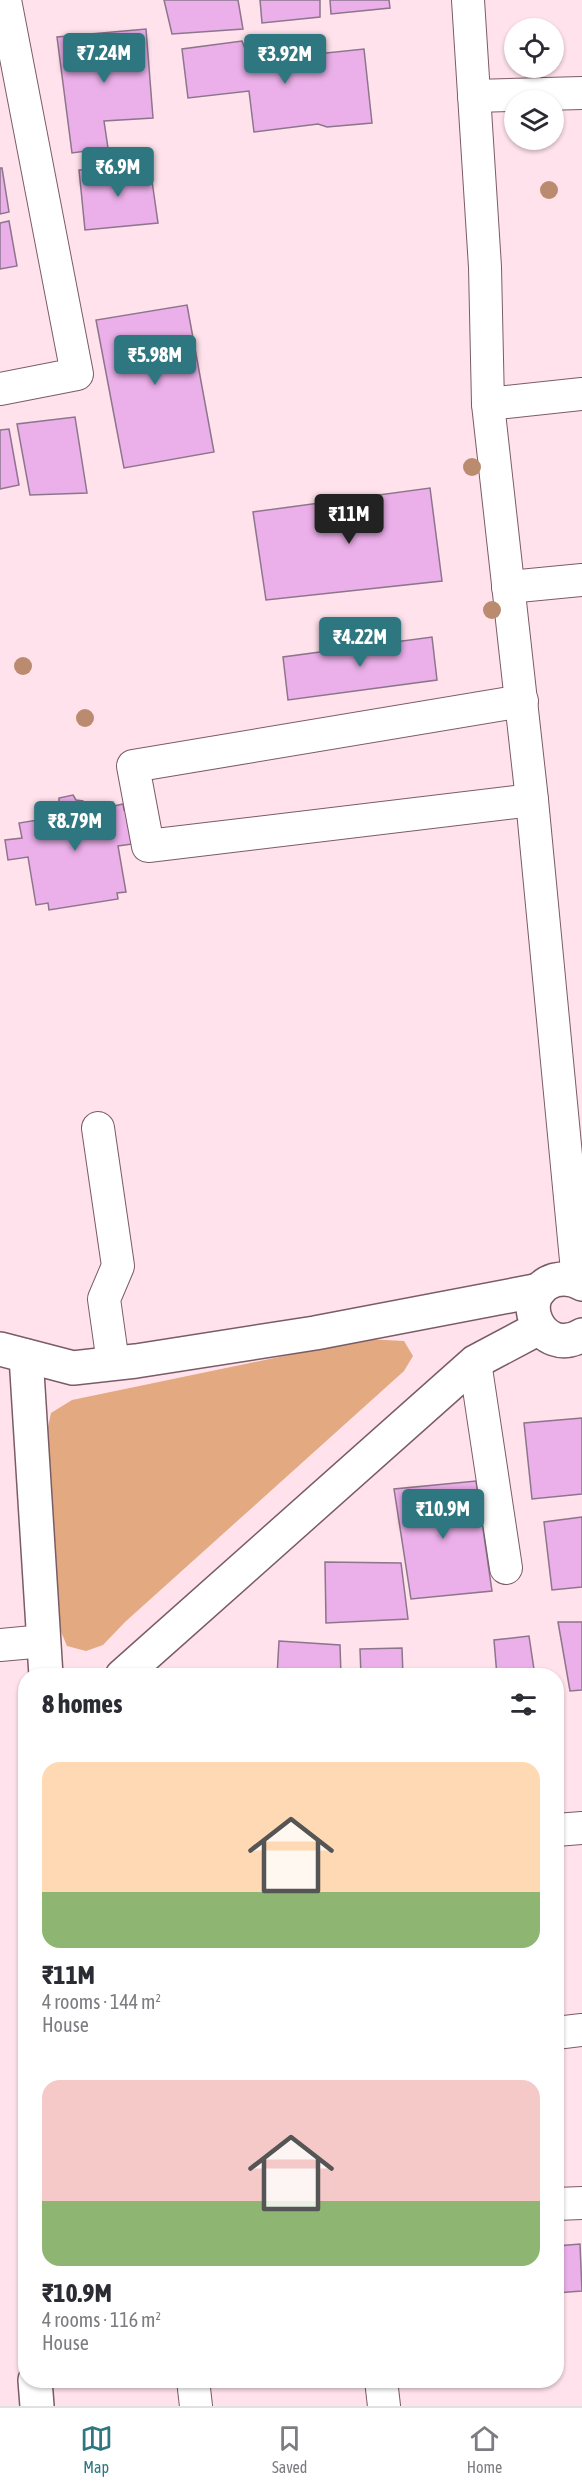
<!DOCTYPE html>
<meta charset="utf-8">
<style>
body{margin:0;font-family:"Asap Condensed",sans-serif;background:#f7f7f7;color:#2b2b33;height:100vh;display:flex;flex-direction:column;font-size:22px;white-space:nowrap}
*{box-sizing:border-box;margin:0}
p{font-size:20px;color:#7c7c81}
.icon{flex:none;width:33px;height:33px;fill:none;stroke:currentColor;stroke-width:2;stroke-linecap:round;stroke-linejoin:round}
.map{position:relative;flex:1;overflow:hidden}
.side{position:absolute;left:18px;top:1668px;width:546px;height:720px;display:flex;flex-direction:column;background:#fff;border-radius:24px;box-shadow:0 2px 4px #0004}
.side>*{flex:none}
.fabs{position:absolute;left:504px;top:18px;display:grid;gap:12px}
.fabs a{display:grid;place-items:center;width:60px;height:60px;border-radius:50%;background:#fff;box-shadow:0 2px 4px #0004;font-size:30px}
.price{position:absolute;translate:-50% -51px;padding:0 14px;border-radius:6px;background:#2e7680;color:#fff;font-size:20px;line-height:39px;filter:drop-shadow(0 2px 3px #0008)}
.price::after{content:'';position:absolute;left:50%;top:36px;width:18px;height:14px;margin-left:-9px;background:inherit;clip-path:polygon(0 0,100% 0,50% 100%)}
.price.active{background:#222;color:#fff}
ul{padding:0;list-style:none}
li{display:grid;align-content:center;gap:12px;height:318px;padding:0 24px}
li span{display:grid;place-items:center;height:186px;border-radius:18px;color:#555}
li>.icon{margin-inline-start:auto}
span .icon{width:108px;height:108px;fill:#fffc;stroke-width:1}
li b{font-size:26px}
h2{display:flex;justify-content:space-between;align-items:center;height:72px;padding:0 24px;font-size:26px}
.tabs{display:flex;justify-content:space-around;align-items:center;height:84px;border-top:2px solid #e1e1e2;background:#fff;font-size:16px;color:#7c7c81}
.tabs a{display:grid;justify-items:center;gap:3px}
.tabs .active{color:#2e7680}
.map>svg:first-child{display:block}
.green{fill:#e3a980}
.building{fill:#ebafe9;stroke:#8c768c;stroke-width:1.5}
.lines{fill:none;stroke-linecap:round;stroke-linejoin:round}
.minor-casing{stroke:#7a5c66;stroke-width:34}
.tertiary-casing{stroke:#7a5c66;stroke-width:36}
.minor{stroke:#fff;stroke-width:32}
.tertiary{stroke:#fff;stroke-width:33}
.tree{fill:#ba8b6e}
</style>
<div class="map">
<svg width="582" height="2406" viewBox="0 0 582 2406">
<rect width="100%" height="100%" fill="#ffe2eb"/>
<!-- green -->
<polygon class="green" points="366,1339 404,1341 413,1356 404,1371 125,1622 103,1645 86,1651 67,1646 59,1627 46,1437 51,1413 72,1400"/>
<!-- building -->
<g class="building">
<polygon points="164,0 238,0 243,29 172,34"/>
<polygon points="260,0 320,0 320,17 262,23"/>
<polygon points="330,0 389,0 390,8 331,14"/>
<polygon points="146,29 153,118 104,121 108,148 72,153 57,37"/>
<polygon points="242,41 250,61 364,49 372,123 327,127 318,124 254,132 249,91 188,98 182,49"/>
<polygon points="150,167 158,223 85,230 79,170"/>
<polygon points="0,168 2,168 9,212 0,214"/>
<polygon points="9,221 17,266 0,269 0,223"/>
<polygon points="187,305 214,452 124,468 96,320"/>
<polygon points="75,417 87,493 30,495 17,424"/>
<polygon points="9,429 19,485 0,489 0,430"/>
<polygon points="430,488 442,581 266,600 253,512"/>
<polygon points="432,637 437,680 288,700 283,657"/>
<polygon points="73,795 76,800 83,801 84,806 113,802 114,806 123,804 124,810 128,809 140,843 118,846 126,892 117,893 118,899 49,910 48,903 36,905 28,857 8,860 5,840 22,838 19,823 38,820 37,815 53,812 52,806 59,802 59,798"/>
<polygon points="582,1418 582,1494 532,1499 524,1423"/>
<polygon points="476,1481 492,1591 411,1599 394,1489"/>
<polygon points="582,1517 582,1587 552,1590 544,1522"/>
<polygon points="325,1562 401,1563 408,1619 326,1623"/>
<polygon points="558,1622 582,1622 582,1690 570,1691"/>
<polygon points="529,1636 535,1676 497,1676 494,1640"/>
<polygon points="279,1641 340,1645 341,1676 277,1676"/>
<polygon points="402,1648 403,1676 361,1676 360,1649"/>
<polygon points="580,2244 582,2291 556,2293 556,2246"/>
</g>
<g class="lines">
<defs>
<g id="minor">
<polyline points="468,0 485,267 488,404 582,394"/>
<polyline points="474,96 582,93"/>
<polyline points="0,389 77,374 5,0"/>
<polyline points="488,404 532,800 578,1281"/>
<polyline points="508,587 582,580"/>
<polyline points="522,701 133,766 148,846 532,800"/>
<polyline points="98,1128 118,1266 104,1299 113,1363"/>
<polyline points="475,1362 506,1568"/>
<polyline points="0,1645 44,1641"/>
<polyline points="556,1830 582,1828"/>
<polyline points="556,2033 582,2030"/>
<polyline points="556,2204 582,2203"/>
<polyline points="193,2380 196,2406"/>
<polyline points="381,2380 384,2406"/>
</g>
<g id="tertiary">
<path d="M 582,1284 C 574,1279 564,1278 555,1280 C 511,1294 541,1360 582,1335"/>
<polyline points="0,1349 73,1368 136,1361 315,1333 540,1290"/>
<polyline points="26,1356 46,1676"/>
<polyline points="122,1676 475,1362 539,1328"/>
<polyline points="35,2380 37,2406"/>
</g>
</defs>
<!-- minor casing -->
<use href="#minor" class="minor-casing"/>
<!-- tertiary casing -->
<use href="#tertiary" class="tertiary-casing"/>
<!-- minor -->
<use href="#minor" class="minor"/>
<!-- tertiary -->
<use href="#tertiary" class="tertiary"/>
</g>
<!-- trees -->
<g class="tree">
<circle cx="549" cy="190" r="9"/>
<circle cx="472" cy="467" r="9"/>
<circle cx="492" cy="610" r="9"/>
<circle cx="23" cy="666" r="9"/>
<circle cx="85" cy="718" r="9"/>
</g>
</svg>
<div class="fabs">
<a><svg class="icon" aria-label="locate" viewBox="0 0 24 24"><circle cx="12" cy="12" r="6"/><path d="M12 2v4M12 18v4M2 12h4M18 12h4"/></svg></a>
<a><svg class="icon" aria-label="layers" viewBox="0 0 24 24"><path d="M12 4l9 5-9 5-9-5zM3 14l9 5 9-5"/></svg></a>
</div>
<b class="price" style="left:104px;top:84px">₹7.24M</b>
<b class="price" style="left:285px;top:85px">₹3.92M</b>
<b class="price" style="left:118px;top:198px">₹6.9M</b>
<b class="price" style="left:155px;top:386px">₹5.98M</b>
<b class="price active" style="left:349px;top:545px">₹11M</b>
<b class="price" style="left:360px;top:668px">₹4.22M</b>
<b class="price" style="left:75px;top:852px">₹8.79M</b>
<b class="price" style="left:443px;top:1540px">₹10.9M</b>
<section class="side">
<h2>8 homes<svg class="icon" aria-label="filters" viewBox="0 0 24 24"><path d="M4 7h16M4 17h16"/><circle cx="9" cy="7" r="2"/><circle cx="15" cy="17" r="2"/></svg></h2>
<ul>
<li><span style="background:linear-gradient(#ffd9b3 70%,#8fb573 0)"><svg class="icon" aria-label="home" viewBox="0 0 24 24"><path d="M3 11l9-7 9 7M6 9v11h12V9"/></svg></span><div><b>₹11M</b><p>4 rooms · 144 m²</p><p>House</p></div></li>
<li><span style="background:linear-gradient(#f6c9c9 65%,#8fb573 0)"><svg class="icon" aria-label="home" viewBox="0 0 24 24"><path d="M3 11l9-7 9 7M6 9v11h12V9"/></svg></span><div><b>₹10.9M</b><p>4 rooms · 116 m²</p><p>House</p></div></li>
</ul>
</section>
</div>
<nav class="tabs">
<a class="active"><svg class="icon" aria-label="map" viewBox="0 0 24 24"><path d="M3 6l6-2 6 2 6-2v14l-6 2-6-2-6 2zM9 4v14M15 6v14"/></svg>Map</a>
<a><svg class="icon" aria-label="saved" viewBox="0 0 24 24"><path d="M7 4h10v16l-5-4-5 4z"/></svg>Saved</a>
<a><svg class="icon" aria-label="home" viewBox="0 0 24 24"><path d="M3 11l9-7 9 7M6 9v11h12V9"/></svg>Home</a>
</nav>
